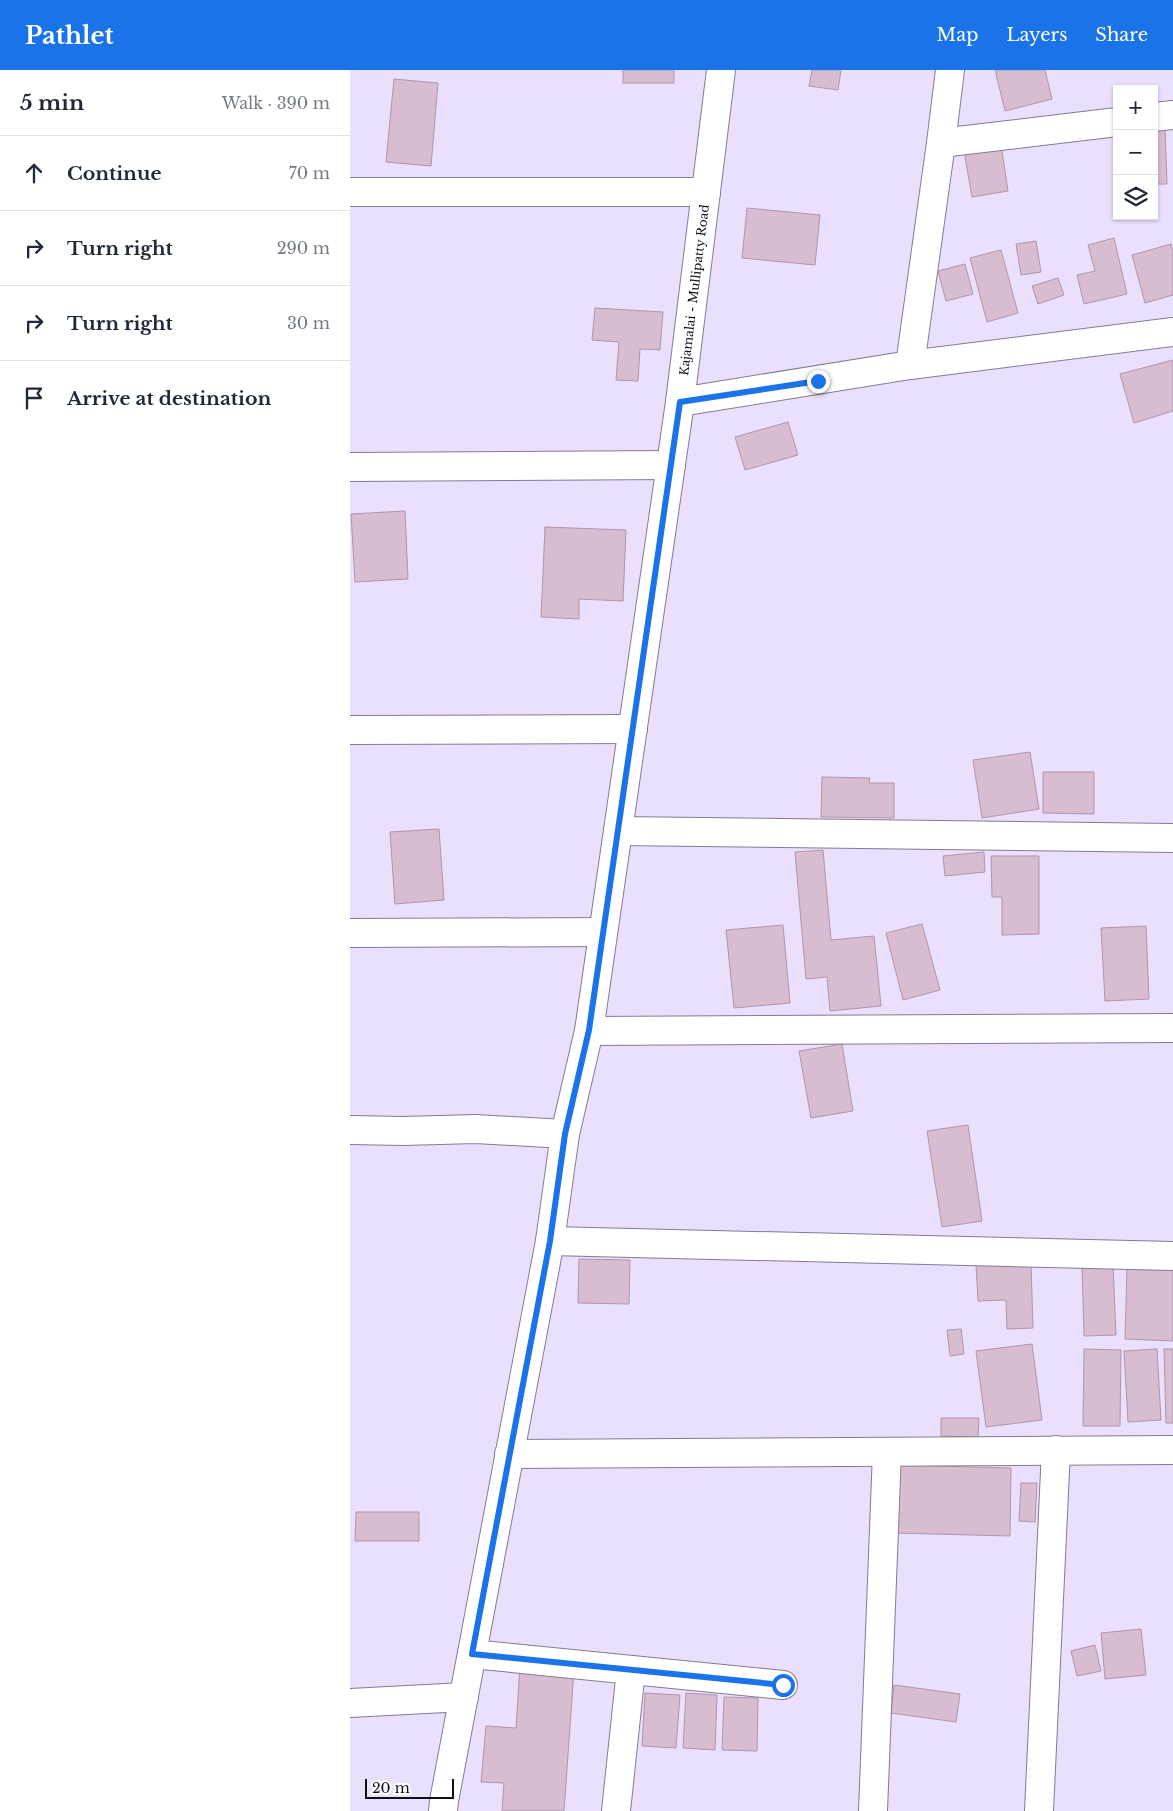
<!DOCTYPE html>
<html lang="en">
<head>
<meta charset="utf-8">
<style>
  body { margin:0; font-family:"Libre Baskerville",serif; background:#f2f2f3; color:#1f2937 }
  .controls { position:absolute; right:15px; top:15px; display:grid; overflow:hidden; border-radius:0px; box-shadow:0 1px 4px #0004 }
  .controls button { width:45px; height:45px; display:grid; place-items:center; padding:0; border:0; border-bottom:1px solid #e0e1e3; background:#fff; color:#1f2937; font:25px sans-serif }
  .scale { position:absolute; left:15px; bottom:12px; width:89px; box-sizing:border-box; padding-left:5px; border:2px solid #110d17; border-top:0; font-size:14px; line-height:18px; white-space:nowrap; color:#110d17; -webkit-text-stroke:4px #fff; paint-order:stroke }
  .stop { position:absolute; width:15px; height:15px; margin:-11px; border:4px solid #1a73e8; border-radius:50%; background:#fff }
  .stop.end { background:#1a73e8; border-color:#fff; box-shadow:0 1px 5px #0008 }
  .list { margin:0; padding:0; list-style:none }
  h2 { display:flex; justify-content:space-between; align-items:center; height:65px; margin:0; padding:0 20px; font-size:21px }
  h2 small { font-size:16px; font-weight:400; color:#747a83 }
  .list li { display:grid; grid-template-columns:32px 1fr auto; gap:15px; align-items:center; box-sizing:border-box; height:75px; padding:0 20px; border-top:1px solid #e0e1e3 }
  .list b { display:block; font-size:19px; white-space:nowrap }
  .list em { font-size:16px; font-style:normal; color:#747a83 }
  .icon { flex:none; width:28px; height:28px; fill:none; stroke:currentColor; stroke-width:2; stroke-linecap:round; stroke-linejoin:round }
  .map { position:relative; flex:none; width:823px; height:1741px; overflow:hidden }
  header { display:flex; align-items:center; gap:30px; box-sizing:border-box; height:70px; padding:0 25px; background:#1a73e8; color:#fff }
  header strong { font-size:24px }
  nav { display:flex; gap:28px; margin-inline-start:auto; font-size:18px }
  main { display:flex }
  aside { flex:1; background:#fff }
  .map>svg:first-child { display:block }
</style>
</head>
<body>
<header>
<strong>Pathlet</strong>
<nav><a>Map</a><a>Layers</a><a>Share</a></nav>
</header>
<main>
<aside>
<h2>5 min<small>Walk · 390 m</small></h2>
<ul class="list">
<li><svg class="icon" aria-label="ahead" viewBox="0 0 24 24"><path d="M12 20V5M6 11l6-6 6 6"/></svg><div><b>Continue</b></div><em>70 m</em></li>
<li><svg class="icon" aria-label="right" viewBox="0 0 24 24"><path d="M7 20v-9h11M14 6l5 5-5 5"/></svg><div><b>Turn right</b></div><em>290 m</em></li>
<li><svg class="icon" aria-label="right" viewBox="0 0 24 24"><path d="M7 20v-9h11M14 6l5 5-5 5"/></svg><div><b>Turn right</b></div><em>30 m</em></li>
<li><svg class="icon" aria-label="arrive" viewBox="0 0 24 24"><path d="M6 21V4h12l-3 4 3 4H6"/></svg><div><b>Arrive at destination</b></div></li>
</ul>
</aside>
<div class="map">
<svg width="823" height="1741" viewBox="0 0 823 1741">
  <rect width="100%" height="100%" fill="#eadffd"/>
  <g fill="#d8bdd1" stroke="#af95a9">
    <rect x="273" y="0" width="51" height="13"/>
    <path d="M462,0H491L488,20L459,16Z"/>
    <path d="M645,0H695L702,29L655,41Z"/>
    <path d="M44,9L88,13L81,96L36,92Z"/>
    <path d="M804,58H815L817,114H804Z"/>
    <path d="M651,75L658,121L622,127L614,81Z"/>
    <path d="M397,138L470,145L465,195L392,188Z"/>
    <path d="M764,168L777,224L734,234L727,205L745,201L738,175Z"/>
    <path d="M686,171L691,202L671,205L666,174Z"/>
    <path d="M821,174L823,181V225L795,233L782,185Z"/>
    <path d="M651,180L668,243L637,252L620,188Z"/>
    <path d="M615,194L623,224L596,231L588,201Z"/>
    <path d="M708,208L714,225L688,234L682,216Z"/>
    <path d="M245,238L313,242L310,280L290,279L288,311L266,310L269,272L242,270Z"/>
    <path d="M823,290V341L784,353L770,304Z"/>
    <path d="M438,352L448,385L395,400L385,367Z"/>
    <path d="M55,441L58,509L5,512L1,444Z"/>
    <path d="M195,457L276,460L273,531L229,529V549L191,547Z"/>
    <path d="M680,682L689,739L632,748L623,690Z"/>
    <path d="M693,702H744V744L693,743Z"/>
    <path d="M472,707L520,708L519,713H544V748L471,747Z"/>
    <path d="M89,759L94,830L45,834L40,762Z"/>
    <path d="M473,780L481,870L524,866L531,936L480,941L477,907L456,909L445,782Z"/>
    <path d="M634,782L635,802L595,806L593,786Z"/>
    <path d="M641,786H689V864L652,865V827H642Z"/>
    <path d="M572,854L590,920L553,930L536,863Z"/>
    <path d="M433,855L440,933L384,938L376,860Z"/>
    <path d="M796,856L799,929L755,931L751,858Z"/>
    <path d="M492,974L503,1041L461,1048L449,981Z"/>
    <path d="M618,1055L632,1151L592,1157L577,1061Z"/>
    <path d="M229,1189L280,1190L279,1234L228,1233Z"/>
    <path d="M681,1194L683,1258L657,1259L656,1230L628,1231L626,1195Z"/>
    <path d="M763,1194L766,1265L734,1266L732,1195Z"/>
    <path d="M777,1199L823,1200V1271L775,1269Z"/>
    <path d="M611,1259L614,1284L600,1286L597,1260Z"/>
    <path d="M682,1274L692,1350L636,1357L626,1281Z"/>
    <path d="M734,1279L771,1280L770,1356H733Z"/>
    <path d="M807,1279L811,1350L778,1352L774,1281Z"/>
    <path d="M814,1279H823V1353H816Z"/>
    <path d="M591,1348H629L628,1367L591,1366Z"/>
    <path d="M547,1395L661,1398L660,1466L545,1463Z"/>
    <path d="M671,1413H687L685,1452L669,1451Z"/>
    <path d="M6,1442H69V1471H5Z"/>
    <path d="M791,1559L796,1605L755,1609L751,1563Z"/>
    <path d="M745,1575L751,1601L727,1606L721,1581Z"/>
    <path d="M170,1596L224,1600L214,1741H152L154,1713L131,1712L136,1656L166,1658Z"/>
    <path d="M544,1615L610,1624L606,1652L541,1643Z"/>
    <path d="M295,1623L330,1625L326,1678L292,1676Z"/>
    <path d="M336,1623L367,1625L365,1680L333,1678Z"/>
    <path d="M374,1627L408,1628L407,1681L372,1680Z"/>
  </g>
  <g fill="none" stroke-linecap="round" stroke-linejoin="round">
    <g stroke="#847a94" stroke-width="30">
      <g id="minor">
        <path d="M804,47L823,45"/>
        <path d="M591,73L767,52"/>
        <path d="M0,122H356"/>
        <path d="M560,295L591,73L600,0"/>
        <path d="M330,332L560,295L823,262"/>
        <path d="M0,397L321,395"/>
        <path d="M0,660L283,659"/>
        <path d="M268,761L823,768"/>
        <path d="M0,863L253,862"/>
        <path d="M239,961L823,958"/>
        <path d="M0,1060L53,1061L126,1059L215,1064"/>
        <path d="M200,1171L823,1186"/>
        <path d="M159,1384L823,1380"/>
        <path d="M122,1584L433,1615"/>
        <path d="M0,1633L114,1627"/>
        <path d="M266,1741L281,1600"/>
        <path d="M523,1741L537,1382"/>
        <path d="M689,1741L706,1380"/>
      </g>
    </g>
    <g stroke="#847a94" stroke-width="30">
      <path id="major" d="M93,1741L94,1731L200,1171L215,1064L239,961L330,332L371,0"/>
    </g>
    <use href="#minor" stroke="#fff" stroke-width="28"/>
    <use href="#major" stroke="#fff" stroke-width="28"/>
  </g>
  <g fill="none" stroke-linecap="round" stroke-linejoin="round">
    <path stroke="#1a73e8" stroke-width="6" d="M433,1615L122,1584L200,1171L215,1064L239,960L330,332L468,311"/>
  </g>
  <g text-anchor="middle" dominant-baseline="central" stroke-width="4" stroke-linejoin="round" paint-order="stroke">
    <g font-size="12" fill="#110d17" stroke="#fff">
      <text transform="translate(344 220) rotate(-83)">Kajamalai - Mullipatty Road</text>
    </g>
  </g>
</svg>
<div class="controls">
<button>+</button>
<button>−</button>
<button><svg class="icon" aria-label="layers" viewBox="0 0 24 24"><path d="M12 4l9 5-9 5-9-5zM3 14l9 5 9-5"/></svg></button>
</div>
<div class="scale">20 m</div>
<div class="stop" style="left:433px;top:1615px"></div>
<div class="stop end" style="left:468px;top:311px"></div>
</div>
</main>
</body>
</html>
